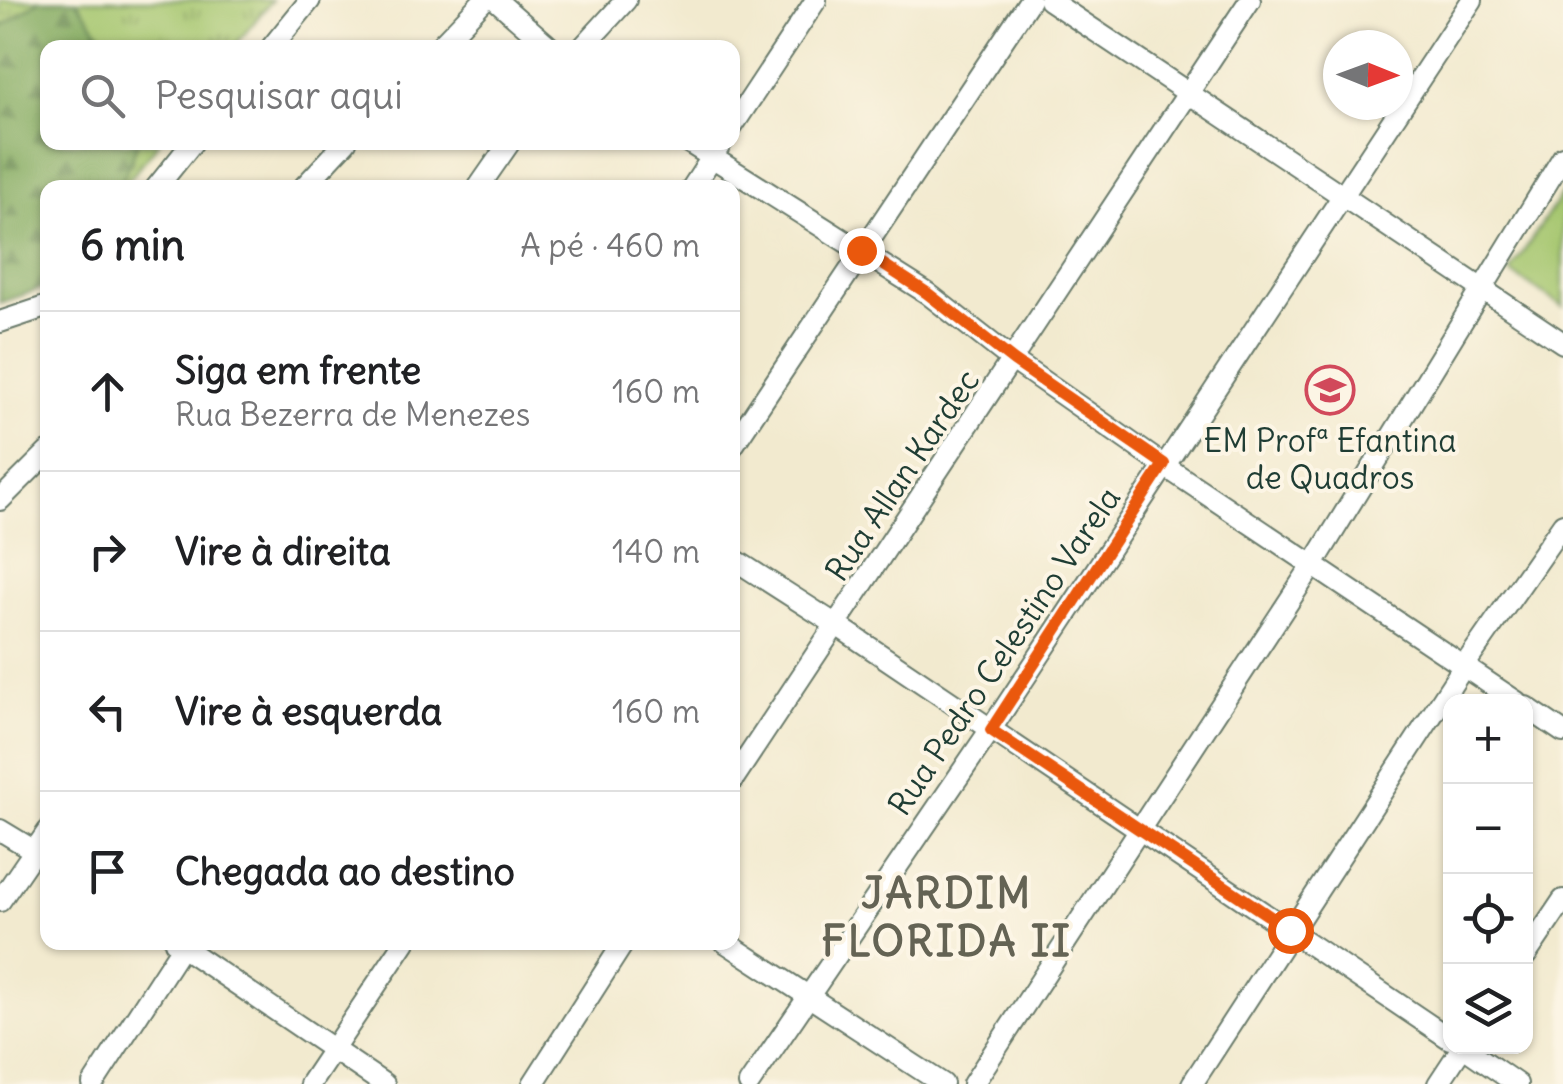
<!DOCTYPE html>
<html lang="pt">
<head>
<meta charset="utf-8">
<style>
  body { margin:0; font-family:Delius,sans-serif; background:#f2f2f2; color:#202124 }
  .controls { position:absolute; right:30px; bottom:30px; display:grid; overflow:hidden; border-radius:20px; box-shadow:0 2px 8px #0004 }
  .controls button { width:90px; height:90px; display:grid; place-items:center; padding:0; border:0; border-bottom:2px solid #e0e0e0; background:#fff; color:#202124; font:50px sans-serif }
  .compass { position:absolute; left:1323px; top:30px; width:90px; height:90px; border-radius:50%; background:#fff; box-shadow:0 2px 8px #0004; rotate:91deg }
  .stop { position:absolute; width:30px; height:30px; margin:-22px; border:8px solid #ea580c; border-radius:50%; background:#fff }
  .stop.end { background:#ea580c; border-color:#fff; box-shadow:0 2px 10px #0008 }
  .list { margin:0; padding:0; list-style:none }
  h2 { display:flex; justify-content:space-between; align-items:center; height:130px; margin:0; padding:0 40px; font-size:42px }
  h2 small { font-size:32px; font-weight:400; color:#757577 }
  .list li { display:grid; grid-template-columns:65px 1fr auto; gap:30px; align-items:center; box-sizing:border-box; height:160px; padding:0 40px; border-top:2px solid #e0e0e0 }
  .list b { display:block; font-size:38px; white-space:nowrap }
  .list p { margin:0; font-size:32px; white-space:nowrap; color:#757577 }
  .list em { font-size:32px; font-style:normal; color:#757577 }
  .icon { flex:none; width:55px; height:55px; fill:none; stroke:currentColor; stroke-width:2; stroke-linecap:round; stroke-linejoin:round }
  .map { position:relative; flex:none; width:1563px; height:1084px; overflow:hidden }
  .search { position:absolute; background:#fff; box-shadow:0 2px 8px #0004; left:40px; top:40px; width:700px; height:110px; display:flex; align-items:center; gap:25px; box-sizing:border-box; padding:0 35px; border-radius:20px; color:#757577; font-size:38px }
  .panel { position:absolute; background:#fff; box-shadow:0 2px 8px #0004; left:40px; top:180px; width:700px; height:770px; border-radius:20px }
  .map>svg:first-child { display:block }
</style>
</head>
<body>
<div class="map">
<svg width="1563" height="1084" viewBox="0 0 1563 1084">
  <defs>
    <pattern id="grass-tufts" width="24" height="20" patternUnits="userSpaceOnUse" patternTransform="scale(2.5)"><rect width="24" height="20" fill="#a5c66e"/><path d="M3 7l-1-3M5 7V3M7 7l1-3M15 17l-1-3M17 17v-4M19 17l1-3" fill="none" stroke="#86a25b"/></pattern>
    <pattern id="forest-firs" width="22" height="20" patternUnits="userSpaceOnUse" patternTransform="scale(2.5)"><rect width="22" height="20" fill="#84ab61"/><path d="M5 1l3.5 6h-7zM16 11l3.5 6h-7z" fill="#6b8c51"/></pattern>
  </defs>
  <rect width="100%" height="100%" fill="#fcf5e5"/>
  <filter id="ink" filterUnits="userSpaceOnUse"><feTurbulence type="fractalNoise" baseFrequency=".01" numOctaves="2"/><feDisplacementMap in="SourceGraphic" scale="20" xChannelSelector="R" yChannelSelector="G"/><feConvolveMatrix kernelMatrix="1 2 1 2 8 2 1 2 1" color-interpolation-filters="sRGB"/></filter>
  <filter id="wash" filterUnits="userSpaceOnUse"><feTurbulence type="fractalNoise" baseFrequency=".0048" numOctaves="4" result="noise"/><feDisplacementMap in="SourceGraphic" scale="40" xChannelSelector="R" yChannelSelector="G"/><feGaussianBlur stdDeviation="2.25" result="paint"/><feColorMatrix in="noise" values="0 0 0 0 0 0 0 0 0 0 0 0 0 0 0 0 0 1.4 0 .05"/><feComposite in="paint" operator="in"/></filter>
  <g filter="url(#wash)">
    <rect width="100%" height="100%" fill="#f2eacf"/>
    <path fill="url(#grass-tufts)" stroke="#628251" stroke-width="2.5" d="M0,0H272L234,47L48,48V142L159,143L123,187L48,188L47,282L43,288L0,303Z"/>
    <path fill="url(#forest-firs)" stroke="#52744a" stroke-width="2.5" d="M40,0H76L110,47L48,48V142L138,143L120,187L48,188L47,282L43,288L0,303V28Z"/>
    <path fill="#a5c66e" stroke="#628251" stroke-width="2.5" d="M1563,192V307L1510,272Z"/>
  </g>
  <g filter="url(#ink)">
    <g fill="none" stroke-linecap="round" stroke-linejoin="round">
      <g stroke="#697a6a" stroke-width="24">
        <g id="minor">
          <path d="M496,0L551,48"/>
          <path d="M1049,0L1563,343"/>
          <path d="M271,48L310,0"/>
          <path d="M438,48L484,0"/>
          <path d="M582,48L626,0"/>
          <path d="M732,127L816,0"/>
          <path d="M688,142L927,293L1014,361L1163,465L1517,702"/>
          <path d="M156,188L193,142"/>
          <path d="M303,188L346,142"/>
          <path d="M478,188L510,142"/>
          <path d="M692,188L722,142"/>
          <path d="M0,322L48,306"/>
          <path d="M732,447L1030,0"/>
          <path d="M0,500L48,452"/>
          <path d="M732,558L838,626L1450,1039"/>
          <path d="M1526,707L1563,732"/>
          <path d="M732,781L1250,0"/>
          <path d="M0,830L48,859"/>
          <path d="M0,901L48,831"/>
          <path d="M175,942L384,1084"/>
          <path d="M725,942L943,1084"/>
          <path d="M1526,955L1563,900"/>
          <path d="M1462,1046L1517,1084"/>
          <path d="M93,1084L185,942"/>
          <path d="M310,1084L405,942"/>
          <path d="M533,1084L624,942"/>
          <path d="M749,1084L991,729L1472,0"/>
          <path d="M973,1084L1314,563L1563,157"/>
          <path d="M1192,1084L1464,666L1563,524"/>
          <path d="M1438,1084L1463,1046"/>
        </g>
      </g>
      <use href="#minor" stroke="#fff" stroke-width="20"/>
    </g>
  </g>
  <g fill="none" stroke-linecap="round" stroke-linejoin="round" filter="url(#ink)">
    <path stroke="#ea580c" stroke-width="12" d="M861,250L927,293L1014,361L1164,464L991,730L1290,930"/>
  </g>
  <defs>
    <g id="school-ring" transform="scale(2.5)"><circle r="9.5" fill="#fcf5e5" stroke="#d1495b" stroke-width="1.5"/><path d="M0-5L7-2L0 1L-7-2ZM-4 1L0 2.5L4 1V4Q0 6-4 4Z" fill="#d1495b"/></g>
  </defs>
  <g fill-rule="evenodd">
    <use href="#school-ring" x="1330" y="390"/>
  </g>
  <g text-anchor="middle" dominant-baseline="central" stroke-width="8" stroke-linejoin="round" paint-order="stroke">
    <g font-size="32" fill="#1f3d34" stroke="#fcf5e5">
      <text x="1330" y="440">EM Profª Efantina<tspan x="1330" dy="37">de Quadros</tspan></text>
    </g>
    <g font-size="32" fill="#1f3d34" stroke="#fcf5e5">
      <text transform="translate(902 475) rotate(-56)">Rua Allan Kardec</text>
      <text transform="translate(1004 651) rotate(-56)">Rua Pedro Celestino Varela</text>
    </g>
    <g font-size="42" font-weight="bold" letter-spacing="2.5" fill="#646354" stroke="#fcf5e5">
      <text x="947" y="893">JARDIM<tspan x="947" dy="48">FLORIDA II</tspan></text>
    </g>
  </g>
</svg>
<div class="controls">
<button>+</button>
<button>−</button>
<button><svg class="icon" aria-label="locate" viewBox="0 0 24 24"><circle cx="12" cy="12" r="6"/><path d="M12 2v4M12 18v4M2 12h4M18 12h4"/></svg></button>
<button><svg class="icon" aria-label="layers" viewBox="0 0 24 24"><path d="M12 4l9 5-9 5-9-5zM3 14l9 5 9-5"/></svg></button>
</div>
<svg class="compass" viewBox="-18 -18 36 36"><path d="M0-13l5 13h-10z" fill="#e53935"/><path d="M0 13l5-13h-10z" fill="#757577"/></svg>
<div class="stop" style="left:1290px;top:930px"></div>
<div class="stop end" style="left:861px;top:250px"></div>
<div class="search"><svg class="icon" aria-label="search" viewBox="0 0 24 24"><circle cx="10" cy="10" r="6"/><path d="M15 15l6 6"/></svg>Pesquisar aqui</div>
<section class="panel">
<h2>6 min<small>A pé · 460 m</small></h2>
<ul class="list">
<li><svg class="icon" aria-label="ahead" viewBox="0 0 24 24"><path d="M12 20V5M6 11l6-6 6 6"/></svg><div><b>Siga em frente</b><p>Rua Bezerra de Menezes</p></div><em>160 m</em></li>
<li><svg class="icon" aria-label="right" viewBox="0 0 24 24"><path d="M7 20v-9h11M14 6l5 5-5 5"/></svg><div><b>Vire à direita</b></div><em>140 m</em></li>
<li><svg class="icon" aria-label="left" viewBox="0 0 24 24"><path d="M17 20v-9H6M10 6l-5 5 5 5"/></svg><div><b>Vire à esquerda</b></div><em>160 m</em></li>
<li><svg class="icon" aria-label="arrive" viewBox="0 0 24 24"><path d="M6 21V4h12l-3 4 3 4H6"/></svg><div><b>Chegada ao destino</b></div></li>
</ul>
</section>
</div>
</body>
</html>
